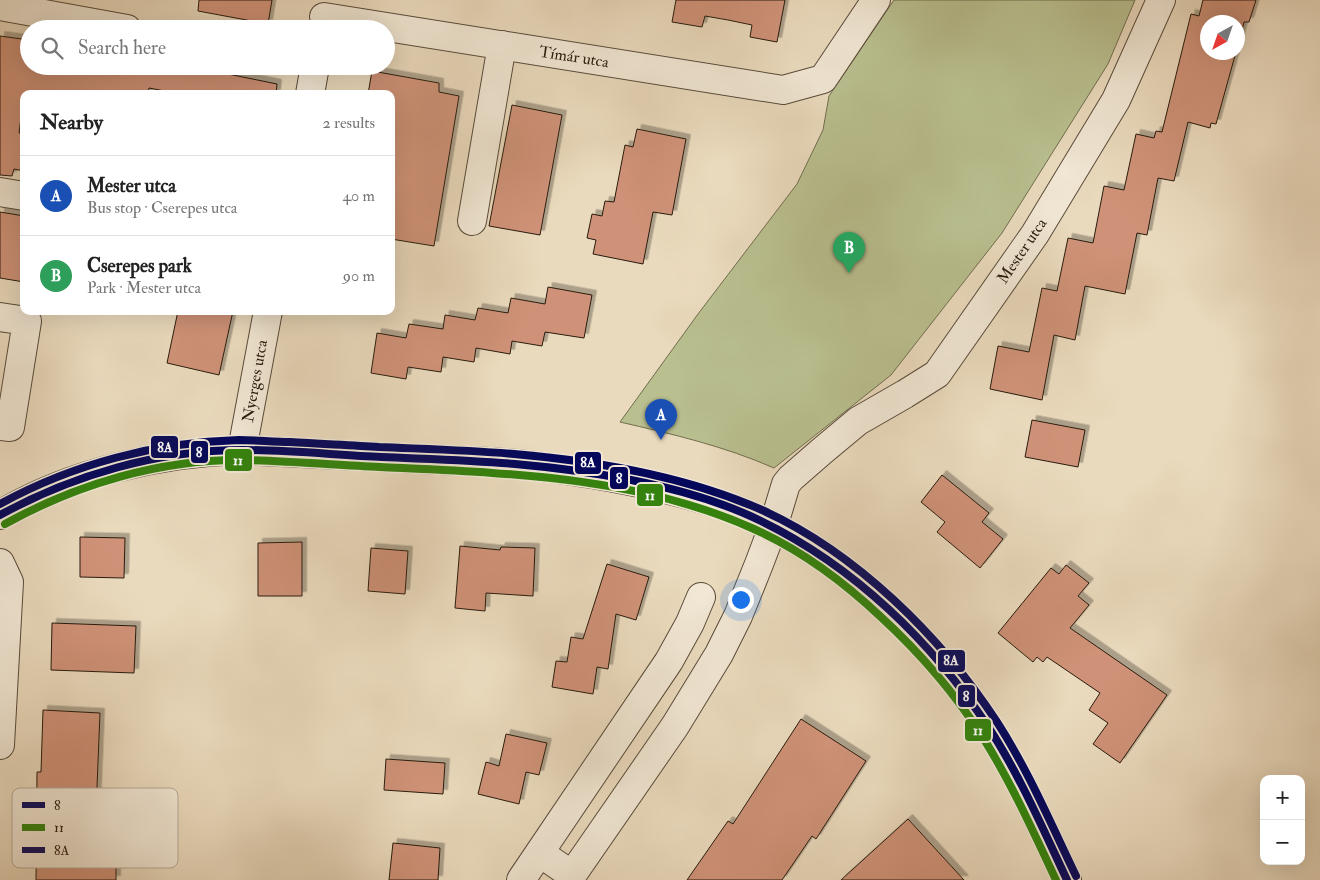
<!DOCTYPE html>
<html lang="en">
<head>
<meta charset="utf-8">
<style>
  body { margin:0; font-family:"IM FELL Double Pica",serif; background:#f6f6f6; color:#222 }
  .controls { position:absolute; right:15px; bottom:15px; display:grid; overflow:hidden; border-radius:10px; box-shadow:0 5px 20px #0002 }
  .controls button { width:45px; height:45px; display:grid; place-items:center; padding:0; border:0; border-bottom:1px solid #e0e0e0; background:#fff; color:#222; font:25px sans-serif }
  .compass { position:absolute; left:1200px; top:15px; width:45px; height:45px; border-radius:50%; background:#fff; box-shadow:0 5px 20px #0002; rotate:220deg }
  .you { position:absolute; left:740px; top:599px; width:18px; height:18px; margin:-12px; border:4px solid #fff; border-radius:50%; background:#1a73e8; box-shadow:0 0 0 8px #1a73e833 }
  .badge { display:grid; place-items:center; width:32px; height:32px; border-radius:50%; background:#0f766e; color:#fff; font-size:16px; font-weight:700 }
  .pin { position:absolute; translate:-50% -41px; filter:drop-shadow(0 1px 2px #0008) }
  .pin::after { content:''; position:absolute; top:26px; width:18px; height:15px; background:inherit; clip-path:polygon(0 0,100% 0,50% 100%) }
  .list { margin:0; padding:0; list-style:none }
  h2 { display:flex; justify-content:space-between; align-items:center; height:65px; margin:0; padding:0 20px; font-size:21px }
  h2 small { font-size:16px; font-weight:400; color:#767676 }
  .list li { display:grid; grid-template-columns:32px 1fr auto; gap:15px; align-items:center; box-sizing:border-box; height:80px; padding:0 20px; border-top:1px solid #e0e0e0 }
  .list b { display:block; font-size:19px; white-space:nowrap }
  .list p { margin:0; font-size:16px; white-space:nowrap; color:#767676 }
  .list em { font-size:16px; font-style:normal; color:#767676 }
  .icon { flex:none; width:28px; height:28px; fill:none; stroke:currentColor; stroke-width:2; stroke-linecap:round; stroke-linejoin:round }
  .map { position:relative; flex:none; width:1320px; height:880px; overflow:hidden }
  .search { position:absolute; background:#fff; box-shadow:0 5px 20px #0002; left:20px; top:20px; width:375px; height:55px; display:flex; align-items:center; gap:12px; box-sizing:border-box; padding:0 18px; border-radius:28px; color:#767676; font-size:19px }
  .panel { position:absolute; background:#fff; box-shadow:0 5px 20px #0002; left:20px; top:90px; width:375px; height:225px; border-radius:10px }
  .map>svg:first-child { display:block }
</style>
</head>
<body>
<div class="map">
<svg width="1320" height="880" viewBox="0 0 1320 880">
  <defs>
    <filter id="shadow"><feDropShadow dx="4.5" dy="-4.5" stdDeviation="0" flood-color="#0004"/></filter>
  </defs>
  <rect width="100%" height="100%" fill="#eadabd"/>
  <filter id="stains"><feTurbulence type="fractalNoise" baseFrequency=".004" numOctaves="4"/><feColorMatrix values="0 0 0 0 .2 0 0 0 0 .09 0 0 0 0 .02 0 0 0 .5 -.17"/></filter>
  <radialGradient id="worn" r=".72"><stop offset=".6" stop-color="#630" stop-opacity="0"/><stop offset="1" stop-color="#630" stop-opacity=".3"/></radialGradient>
  <path fill="#b9bf8f" stroke="#706d4e" d="M894,0H1135L1108,64L1002,233L891,375L774,468C724,446 672,434 620,422L698,314L797,184L823,130L829,96Z"/>
  <g fill="#cf9278" stroke="#281b0e" filter="url(#shadow)">
    <path d="M199,0H272L268,24L198,11Z"/>
    <path d="M676,0H785L777,42L750,37L752,25L728,20L705,16L702,27L672,22Z"/>
    <path d="M1203,0H1256L1249,22H1244L1238,47V22H1208V52H1236L1216,124L1211,123L1210,128L1188,122L1174,181L1158,178L1147,235L1137,233L1125,294L1085,286L1075,340L1054,335L1042,400L990,389L998,346L1029,352L1042,288L1057,291L1068,238L1093,243L1104,186L1124,190L1136,134L1154,138L1156,131L1162,132L1191,14L1199,16Z"/>
    <path d="M0,36L29,40V66H189L277,84L276,94H180L149,88L148,94H24L19,133H24V171L14,169L12,176L0,175Z"/>
    <path d="M372,71L439,83V92L459,96L434,246L391,239V94H368Z"/>
    <path d="M512,105L562,115L540,235L489,226Z"/>
    <path d="M637,129L686,139L672,215L653,212L643,264L593,254L596,240L587,238L592,214L602,216L605,201L614,202L625,145L633,147Z"/>
    <path d="M0,212L24,216V282L0,278Z"/>
    <path d="M548,287L592,295L584,338L545,332L542,346L512,341L510,354L476,348L474,362L443,357L441,372L408,367L406,379L371,373L377,333L406,338L409,324L443,329L445,315L475,320L478,308L508,313L511,298L545,304Z"/>
    <path d="M178,311H233L219,375L167,363Z"/>
    <path d="M1032,420L1085,430L1078,467L1025,457Z"/>
    <path d="M942,475L989,513L982,522L1003,539L980,568L937,532L945,522L921,502Z"/>
    <path d="M80,537L125,538L124,578L80,577Z"/>
    <path d="M302,542V596H258V543Z"/>
    <path d="M460,546L500,550L501,547L535,548L533,596L486,593L485,611L455,608Z"/>
    <path d="M371,548L408,551L405,594L368,591Z"/>
    <path d="M607,564L649,577L636,620L616,614L608,669L597,667L593,694L552,687L556,661L567,662L571,637L583,639Z"/>
    <path d="M1066,565L1089,583L1078,596L1089,605L1070,628L1167,695L1120,763L1093,744L1108,723L1089,710L1100,693L1047,657L1043,662L1037,657L1033,662L998,633L1051,568L1059,574Z"/>
    <path d="M52,623L136,626L134,673L51,670Z"/>
    <path d="M43,710L100,713L95,837H116V880H36L37,772H41Z"/>
    <path d="M801,719L866,761L816,839L812,836L782,880H687L728,821L733,824Z"/>
    <path d="M506,734L547,743L539,775L526,772L519,804L478,794L486,762L499,766Z"/>
    <path d="M386,759L445,763L443,794L384,790Z"/>
    <path d="M908,819L964,880H841Z"/>
    <path d="M393,843L440,848L438,880H389Z"/>
  </g>
  <g fill="none" stroke-linecap="round" stroke-linejoin="round">
    <g stroke="#584b3a" stroke-width="30">
      <g id="minor">
        <path d="M0,6L127,29"/>
        <path d="M324,17L783,90L823,79L876,0"/>
        <path d="M310,94L315,66"/>
        <path d="M0,192L24,196"/>
        <path d="M472,221L502,45"/>
        <path d="M0,317L27,321L10,427L0,426"/>
        <path d="M242,450L268,311"/>
        <path d="M0,515C69,473 162,452 242,450C302,453 361,456 420,459C455,461 491,461 526,465C591,472 657,484 719,504C828,540 926,633 988,727C1019,775 1042,828 1067,880"/>
        <path d="M0,563L9,582L0,745"/>
        <path d="M540,853L572,875L675,726L719,654L738,616L759,564L773,527L786,484L791,478L822,451L858,421L905,394L937,374L1035,234L1116,100L1161,0"/>
        <path d="M521,880L669,661L690,623L701,597"/>
      </g>
    </g>
    <use href="#minor" stroke="#f1e7d4" stroke-width="28"/>
    <g stroke="#f1e7d4" stroke-width="11">
      <path id="bus-1" d="M0,515C73,475 158,450 243,450C289,450 336,455 382,457C426,459 471,460 515,464C594,471 690,486 761,521C854,566 932,642 989,728C1020,776 1043,829 1067,880"/>
    </g>
    <g stroke="#f1e7d4" stroke-width="11">
      <path id="bus-2" d="M5,524C77,484 161,459 243,460C289,461 335,465 380,467C506,473 637,476 754,529C801,550 844,582 881,617C919,652 954,692 982,736C1011,782 1033,831 1056,880"/>
    </g>
    <g stroke="#f1e7d4" stroke-width="11">
      <path id="bus-3" d="M0,504C73,464 156,442 239,440C256,440 273,442 290,442C320,444 350,445 379,447C424,449 469,450 514,454C597,461 685,476 762,510C857,553 941,637 997,722C1028,770 1051,824 1076,876"/>
    </g>
    <use href="#bus-1" stroke="#05085a" stroke-width="8"/>
    <use href="#bus-2" stroke="#35820e" stroke-width="8"/>
    <use href="#bus-3" stroke="#05085a" stroke-width="8"/>
  </g>
  <g text-anchor="middle" dominant-baseline="central" stroke-width="4.5" stroke-linejoin="round" paint-order="stroke">
    <g font-size="16" fill="#281b0e" stroke="#f1e7d4">
      <text transform="translate(574 57) rotate(9)">Tímár utca</text>
      <text transform="translate(1022 251) rotate(-56)">Mester utca</text>
      <text transform="translate(255 381) rotate(-80)">Nyerges utca</text>
    </g>
  </g>
  <rect x="12" y="788" width="166" height="80" rx="8" fill="#f1e7d4" stroke="#b5aa99" stroke-width="1"/>
  <rect x="22" y="802" width="23" height="6" fill="#05085a"/>
  <rect x="22" y="824" width="23" height="7" fill="#35820e"/>
  <rect x="22" y="847" width="23" height="6" fill="#05085a"/>
  <g font-size="14" fill="#281b0e">
    <text x="54" y="810">8</text>
    <text x="54" y="832">11</text>
    <text x="54" y="855">8A</text>
  </g>
  <g stroke="#f1e7d4" stroke-width="2">
    <rect x="150" y="435" width="29" height="24" rx="5" fill="#05085a"/>
    <rect x="190" y="440" width="19" height="24" rx="5" fill="#05085a"/>
    <rect x="224" y="448" width="29" height="24" rx="5" fill="#35820e"/>
    <rect x="574" y="451" width="28" height="24" rx="5" fill="#05085a"/>
    <rect x="609" y="466" width="20" height="24" rx="5" fill="#05085a"/>
    <rect x="636" y="483" width="28" height="24" rx="5" fill="#35820e"/>
    <rect x="937" y="649" width="29" height="24" rx="5" fill="#05085a"/>
    <rect x="957" y="684" width="19" height="24" rx="5" fill="#05085a"/>
    <rect x="964" y="718" width="28" height="24" rx="5" fill="#35820e"/>
  </g>
  <g font-size="14" text-anchor="middle" font-weight="bold" fill="#fff">
    <text x="165" y="452">8A</text>
    <text x="199" y="457">8</text>
    <text x="238" y="465">11</text>
    <text x="588" y="467">8A</text>
    <text x="619" y="483">8</text>
    <text x="650" y="500">11</text>
    <text x="951" y="665">8A</text>
    <text x="966" y="701">8</text>
    <text x="978" y="735">11</text>
  </g>
  <rect width="100%" height="100%" filter="url(#stains)"/>
  <rect width="100%" height="100%" fill="url(#worn)"/>
</svg>
<div class="controls">
<button>+</button>
<button>−</button>
</div>
<svg class="compass" viewBox="-18 -18 36 36"><path d="M0-13l5 13h-10z" fill="#e53935"/><path d="M0 13l5-13h-10z" fill="#767676"/></svg>
<div class="you"></div>
<div class="pin badge" style="left:661px;top:440px;background:#1a4fb4">A</div>
<div class="pin badge" style="left:849px;top:273px;background:#2e9e5b">B</div>
<div class="search"><svg class="icon" aria-label="search" viewBox="0 0 24 24"><circle cx="10" cy="10" r="6"/><path d="M15 15l6 6"/></svg>Search here</div>
<section class="panel">
<h2>Nearby<small>2 results</small></h2>
<ul class="list">
<li><span class="badge" style="background:#1a4fb4">A</span><div><b>Mester utca</b><p>Bus stop · Cserepes utca</p></div><em>40 m</em></li>
<li><span class="badge" style="background:#2e9e5b">B</span><div><b>Cserepes park</b><p>Park · Mester utca</p></div><em>90 m</em></li>
</ul>
</section>
</div>
</body>
</html>
